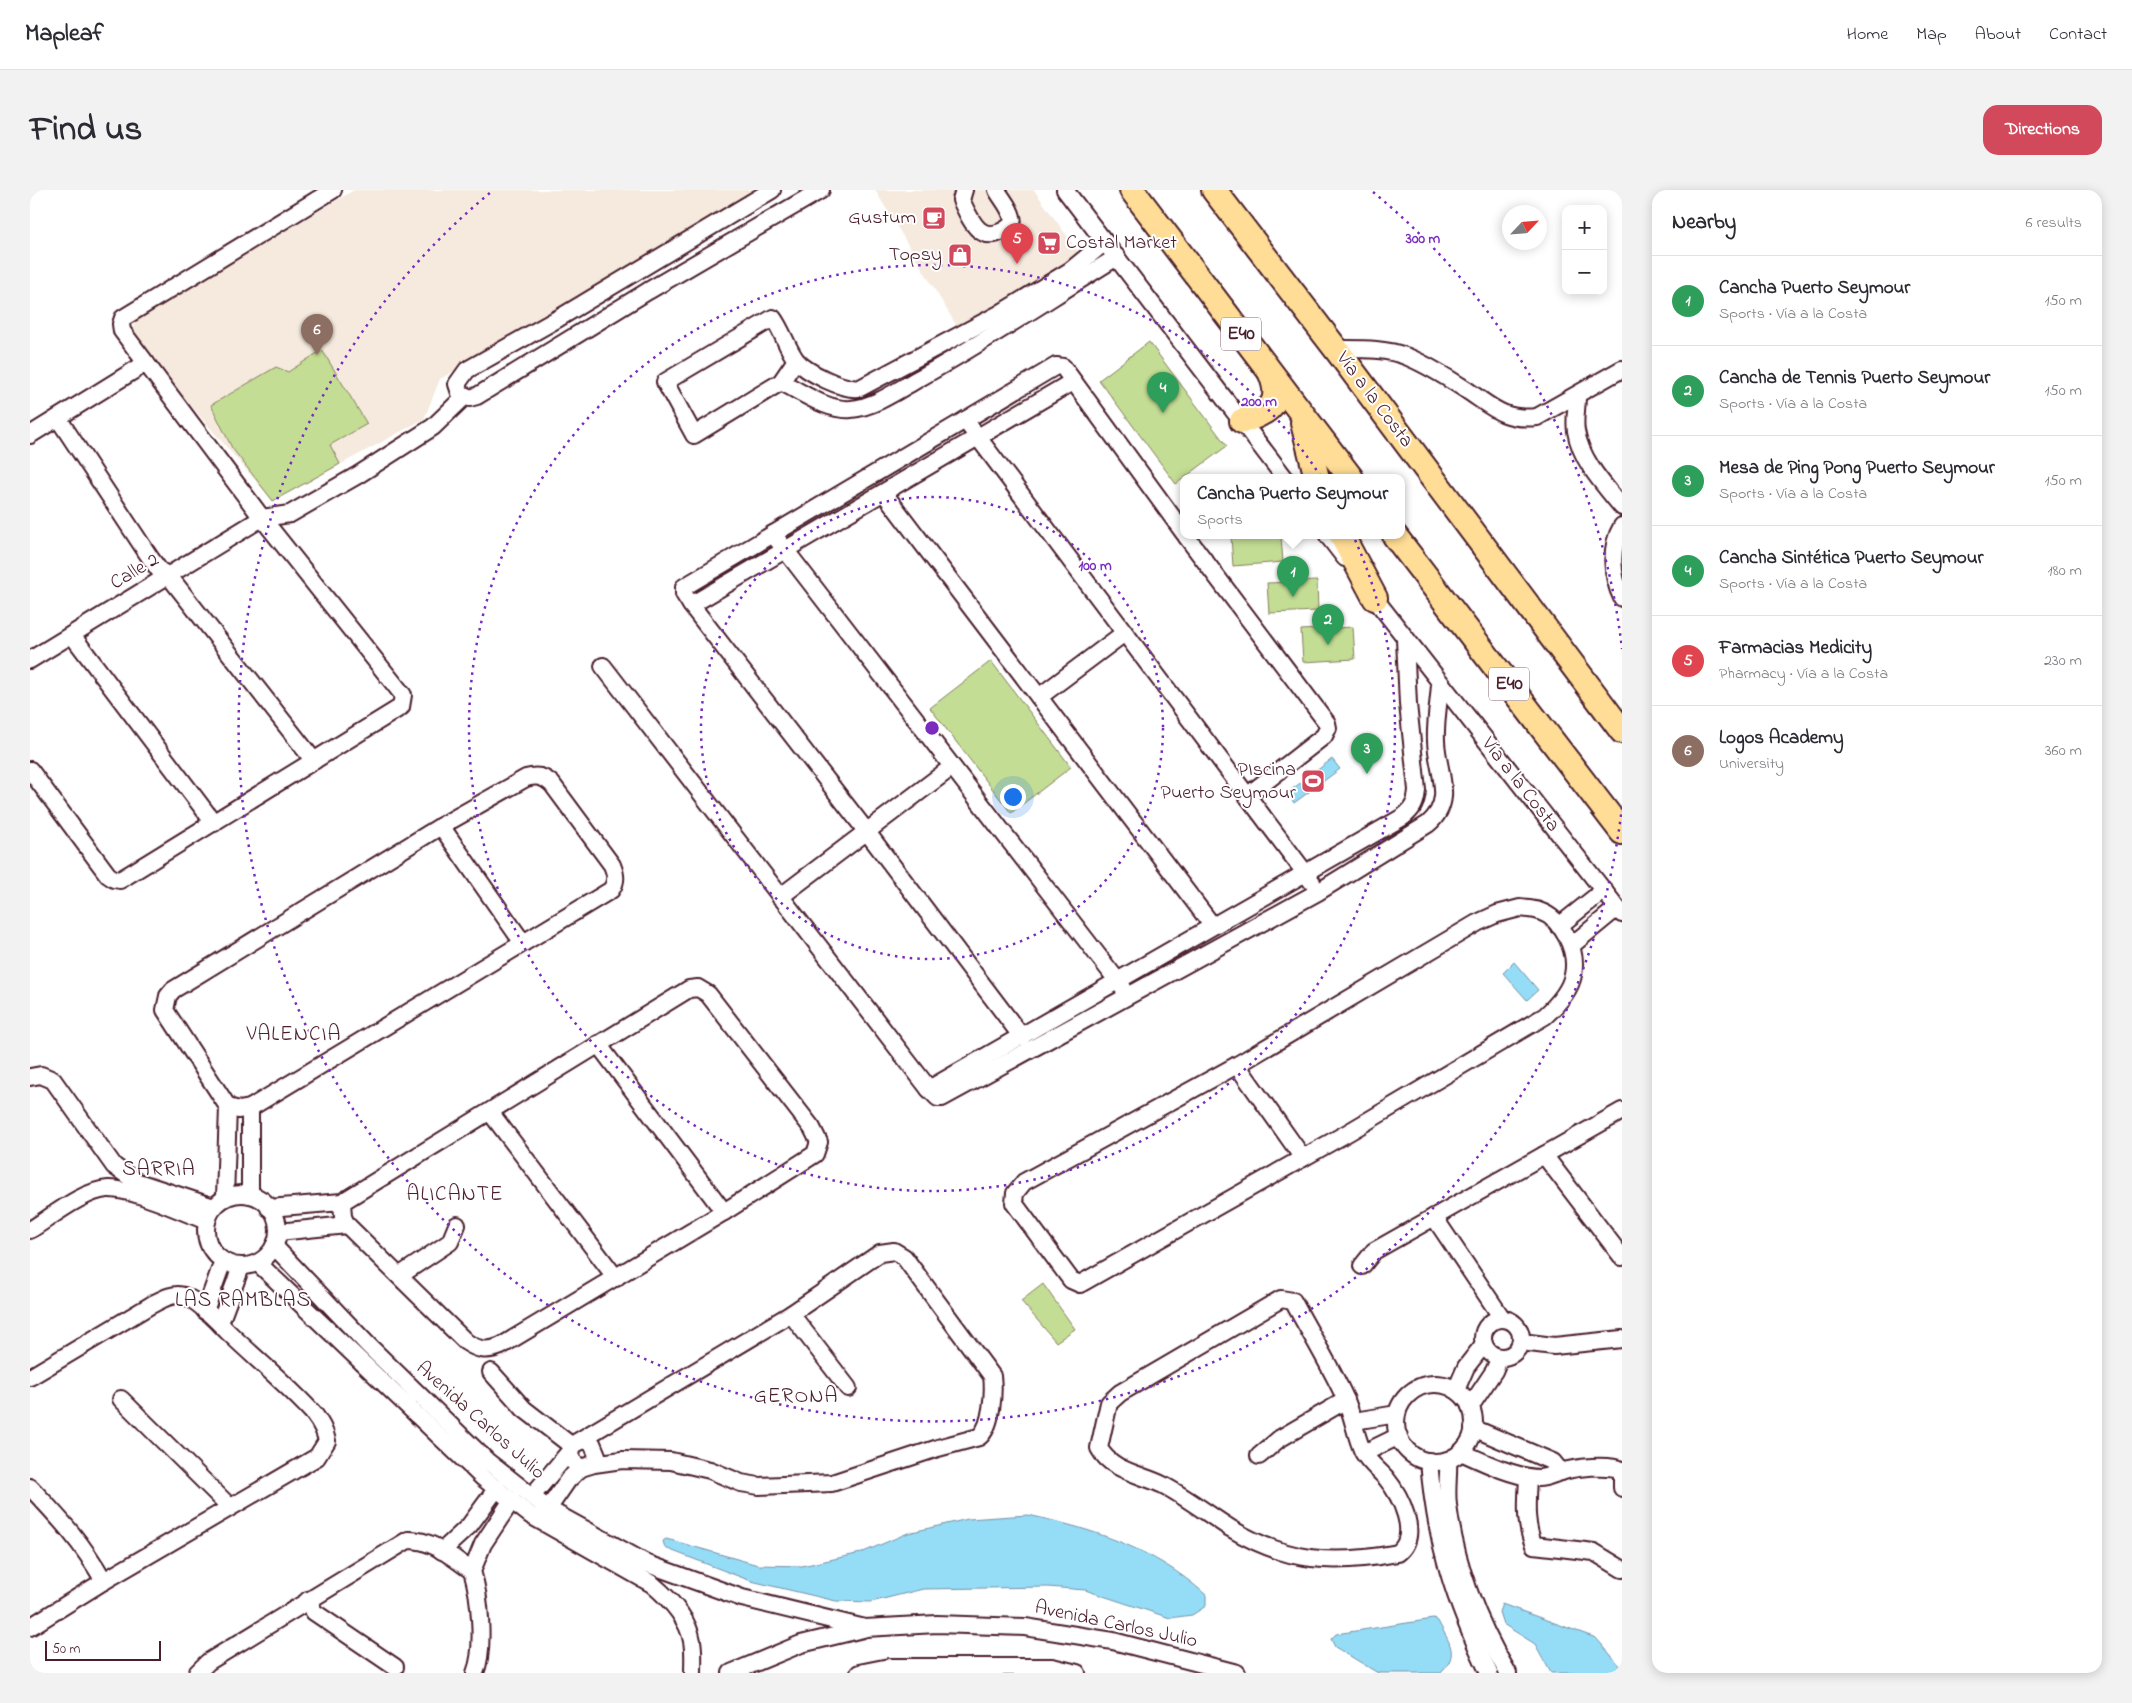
<!DOCTYPE html>
<html lang="en">
<head>
<meta charset="utf-8">
<style>
  body { margin:0; font-family:"Indie Flower",sans-serif; background:#f2f2f3; color:#2b2b33 }
  .controls { position:absolute; right:15px; top:15px; display:grid; overflow:hidden; border-radius:10px; box-shadow:0 2px 12px #0003 }
  .controls button { width:45px; height:45px; display:grid; place-items:center; padding:0; border:0; border-bottom:1px solid #e1e1e2; background:#fff; color:#2b2b33; font:25px sans-serif }
  .compass { position:absolute; left:1472px; top:15px; width:45px; height:45px; border-radius:50%; background:#fff; box-shadow:0 2px 12px #0003; rotate:64deg }
  .scale { position:absolute; left:15px; bottom:12px; width:116px; box-sizing:border-box; padding-left:5px; border:2px solid #4a1f2b; border-top:0; font-size:14px; line-height:18px; white-space:nowrap; color:#4a1f2b; -webkit-text-stroke:4px #fff; paint-order:stroke }
  .you { position:absolute; left:982px; top:606px; width:18px; height:18px; margin:-12px; border:4px solid #fff; border-radius:50%; background:#1a73e8; box-shadow:0 0 0 8px #1a73e833 }
  .badge { display:grid; place-items:center; width:32px; height:32px; border-radius:50%; background:#d1495b; color:#fff; font-size:16px; font-weight:700 }
  .pin { position:absolute; translate:-50% -41px; filter:drop-shadow(0 1px 2px #0008) }
  .pin::after { content:''; position:absolute; top:26px; width:18px; height:15px; background:inherit; clip-path:polygon(0 0,100% 0,50% 100%) }
  .popup { position:absolute; left:1150px; top:284px; width:225px; height:65px; box-sizing:border-box; display:grid; place-content:center; border-radius:10px; background:#fff; filter:drop-shadow(0 1px 4px #0005); font-size:16px; white-space:nowrap; color:#7c7c81 }
  .popup b { font-size:19px; color:#2b2b33 }
  .popup::after { content:''; position:absolute; left:50%; top:100%; margin-left:-10px; border:10px solid transparent; border-top-color:#fff }
  .list { margin:0; padding:0; list-style:none }
  h2 { display:flex; justify-content:space-between; align-items:center; height:65px; margin:0; padding:0 20px; font-size:21px }
  h2 small { font-size:16px; font-weight:400; color:#7c7c81 }
  .list li { display:grid; grid-template-columns:32px 1fr auto; gap:15px; align-items:center; box-sizing:border-box; height:90px; padding:0 20px; border-top:1px solid #e1e1e2 }
  .list b { display:block; font-size:19px; white-space:nowrap }
  .list p { margin:0; font-size:16px; white-space:nowrap; color:#7c7c81 }
  .list em { font-size:16px; font-style:normal; color:#7c7c81 }
  .map { position:relative; flex:none; width:1592px; height:1483px; overflow:hidden; border-radius:15px }
  header { display:flex; align-items:center; gap:30px; box-sizing:border-box; height:70px; padding:0 25px; background:#fff; border-bottom:1px solid #e1e1e2 }
  header strong { font-size:24px }
  nav { display:flex; gap:28px; margin-inline-start:auto; font-size:18px }
  .intro { display:flex; align-items:center; justify-content:space-between; box-sizing:border-box; height:120px; padding:0 30px }
  h1 { margin:0; font-size:35px }
  .button { padding:12px 22px; border-radius:15px; background:#d1495b; color:#fff; font-size:18px; font-weight:700 }
  main { display:flex; gap:30px; padding:0 30px }
  aside { flex:1; background:#fff; border-radius:15px; box-shadow:0 2px 12px #0003 }
  .map>svg:first-child { display:block }
</style>
</head>
<body>
<header>
<strong>Mapleaf</strong>
<nav><a>Home</a><a>Map</a><a>About</a><a>Contact</a></nav>
</header>
<div class="intro"><h1>Find us</h1><a class="button">Directions</a></div>
<main>
<div class="map">
<svg width="1592" height="1483" viewBox="0 0 1592 1483">
  <rect width="100%" height="100%" fill="#fff"/>
  <filter id="ink" filterUnits="userSpaceOnUse"><feTurbulence type="fractalNoise" baseFrequency=".02" numOctaves="2"/><feDisplacementMap in="SourceGraphic" scale="10" xChannelSelector="R" yChannelSelector="G"/><feConvolveMatrix kernelMatrix="1 2 1 2 8 2 1 2 1" color-interpolation-filters="sRGB"/></filter>
  <g filter="url(#ink)">
    <g fill="#f5eadd">
      <path d="M324,0H744L410,189L394,229L243,311L162,217L104,141L103,132Z"/>
      <path d="M845,0H1004L1054,70L931,143Z"/>
    </g>
    <g fill="#c3dd94" stroke="#867e60">
      <path d="M1119,152L1197,256L1146,294L1069,190Z"/>
      <path d="M292,160L337,234L300,255L310,274L243,311L202,258L181,215L246,177L258,182Z"/>
      <path d="M1251,346L1253,372L1203,376L1201,347Z"/>
      <path d="M1287,391L1288,421L1239,423L1237,393Z"/>
      <path d="M1323,437L1325,469L1273,472L1271,440Z"/>
      <path d="M961,471L1041,577L981,623L900,518Z"/>
      <path d="M1013,1094L1045,1139L1026,1152L991,1111Z"/>
    </g>
    <g fill="#95ddf7" stroke="#7791a5">
      <path d="M1302,569L1310,579L1264,613L1257,603Z"/>
      <path d="M1484,772L1508,800L1497,810L1473,783Z"/>
      <path d="M998,1325C1063,1339 1126,1359 1176,1405V1416L1162,1425L1140,1428L1055,1400L1018,1397L893,1399L841,1412L806,1411L721,1391L635,1358L633,1351L636,1349L644,1351L728,1375L772,1376L831,1363L878,1343L938,1329Z"/>
      <path d="M1472,1414L1566,1448L1592,1478V1483H1521L1505,1454L1473,1434L1469,1422Z"/>
      <path d="M1403,1429L1408,1431C1419,1453 1430,1463 1411,1483H1348L1305,1457L1301,1449L1306,1444Z"/>
    </g>
    <g fill="none" stroke-linecap="round" stroke-linejoin="round">
      <g stroke="#4a1f2b" stroke-width="20">
        <g id="minor">
          <path d="M742,0L529,128L437,180L427,194L430,203L440,208L447,206L618,101L791,0"/>
          <path d="M934,0L931,10C941,31 950,55 976,39C981,36 984,33 982,27C980,17 971,8 967,0"/>
          <path d="M1035,0L1255,288"/>
          <path d="M1306,159C1330,159 1356,158 1378,167C1397,175 1418,188 1435,199C1461,216 1473,231 1507,227L1592,179"/>
          <path d="M766,170L751,192L664,245L635,192L743,128C752,140 757,158 766,170C776,182 814,201 830,198L969,124L1041,80L1075,52"/>
          <path d="M751,192C772,202 797,221 821,219C844,217 867,201 886,190C955,152 1020,108 1087,67"/>
          <path d="M1547,206C1547,217 1544,230 1546,241C1551,271 1574,295 1592,317"/>
          <path d="M28,228L121,369L129,380L139,386L284,571"/>
          <path d="M935,230L1282,692"/>
          <path d="M0,245L116,173"/>
          <path d="M854,303L1182,735"/>
          <path d="M1592,336C1579,358 1582,387 1592,408"/>
          <path d="M743,344L1093,798"/>
          <path d="M1156,346L1297,533L1298,538L1294,546L1217,606"/>
          <path d="M1298,346L1315,368"/>
          <path d="M1338,400L1592,724"/>
          <path d="M661,415L1042,192"/>
          <path d="M42,445L184,633"/>
          <path d="M0,470L232,328L260,324L328,285L403,237L434,207"/>
          <path d="M573,476L899,899L908,908H912L1288,702L1398,634C1426,610 1407,582 1406,551C1405,533 1409,512 1410,494"/>
          <path d="M1009,507L1093,444"/>
          <path d="M0,580L78,685L84,689L90,690L371,517L373,505L232,328L92,141L91,134L93,128L303,0"/>
          <path d="M411,636L493,753"/>
          <path d="M750,707L922,577"/>
          <path d="M1490,718C1496,719 1503,719 1509,721C1533,729 1548,761 1543,785C1540,801 1527,815 1515,826L1319,942L1050,1094L1041,1090L984,1013L985,1003L994,992L1207,875L1447,733L1467,724Z"/>
          <path d="M1529,736L1574,700"/>
          <path d="M1542,755L1587,718"/>
          <path d="M992,847L837,642L661,415L654,404V397L1026,176L1033,177L1154,343"/>
          <path d="M568,854L694,1022"/>
          <path d="M1207,875L1273,968"/>
          <path d="M0,887L11,885L23,890L84,976L105,991L184,1017"/>
          <path d="M899,899L1373,627C1383,619 1386,613 1387,600L1378,514L1375,449"/>
          <path d="M220,918V1005"/>
          <path d="M460,922L586,1088"/>
          <path d="M1514,965L1592,1067"/>
          <circle cx="212" cy="1040" r="36"/>
          <path d="M195,1008L198,917L135,820L138,806L143,800L411,636L496,588C507,585 513,586 522,594L582,675C586,685 587,691 581,700L220,918L209,920L198,917"/>
          <path d="M239,1018L312,1012L659,799L668,798L678,804L782,938L789,952L785,964L694,1022L471,1156C457,1162 448,1160 436,1152L317,1035L313,1027L312,1012"/>
          <path d="M1404,1027L1472,1128"/>
          <path d="M0,1040C20,1028 54,1000 78,999C102,998 152,1022 177,1031"/>
          <path d="M248,1042L317,1035"/>
          <path d="M244,1056L338,1155L457,1271L518,1319L618,1374L712,1408L835,1438L907,1434L995,1437L1083,1451L1207,1483"/>
          <path d="M228,1073L453,1288L500,1325L622,1394C640,1409 658,1428 662,1451C664,1461 663,1473 663,1483"/>
          <path d="M1332,1076L1344,1061L1592,921"/>
          <path d="M369,1086L420,1052L427,1035"/>
          <path d="M1251,1109L1263,1111C1280,1143 1300,1175 1315,1208C1323,1225 1325,1245 1333,1262C1339,1273 1348,1279 1356,1288C1370,1305 1391,1345 1368,1363C1304,1375 1258,1373 1200,1338C1178,1324 1156,1307 1133,1295C1111,1284 1081,1281 1069,1258L1079,1213L1090,1203Z"/>
          <path d="M175,1121L193,1071"/>
          <path d="M761,1124L818,1198"/>
          <circle cx="1472" cy="1148" r="19"/>
          <path d="M190,1133L211,1077"/>
          <path d="M1491,1152L1524,1156L1592,1149"/>
          <path d="M461,1182L494,1219L542,1256"/>
          <path d="M0,1187L121,1115C131,1110 143,1102 154,1106C168,1110 187,1131 198,1142C226,1169 258,1195 284,1224C291,1233 295,1241 297,1251L287,1267L74,1391C51,1351 31,1330 0,1297"/>
          <circle cx="1405" cy="1233" r="39"/>
          <path d="M1426,1200L1436,1177L1454,1154"/>
          <path d="M91,1209L200,1317"/>
          <path d="M1440,1217L1464,1181L1470,1167"/>
          <path d="M1324,1231L1367,1224"/>
          <path d="M1443,1238L1523,1272L1531,1282"/>
          <path d="M545,1253L761,1124L850,1063L864,1061L874,1067L962,1186C964,1201 962,1237 949,1247L908,1258L802,1293L729,1296L711,1293L680,1280L641,1271L592,1270L564,1274L551,1278L541,1270L542,1256L553,1250L562,1253L567,1265L564,1274"/>
          <path d="M1431,1262C1453,1272 1484,1287 1508,1288C1517,1288 1523,1284 1531,1282C1545,1277 1579,1274 1592,1280"/>
          <path d="M1334,1263L1369,1246"/>
          <path d="M1229,1266L1249,1249L1316,1210"/>
          <path d="M1418,1270C1419,1285 1416,1300 1418,1315C1425,1374 1448,1433 1478,1483"/>
          <path d="M1399,1271C1405,1350 1424,1412 1459,1483"/>
          <path d="M1592,1282V1298"/>
          <path d="M1498,1287C1497,1310 1494,1333 1504,1355L1564,1362L1592,1379"/>
          <path d="M502,1306L540,1261"/>
          <path d="M518,1319L538,1290L551,1278"/>
          <path d="M412,1361L439,1336L467,1298"/>
          <path d="M442,1381L453,1354L482,1310"/>
          <path d="M278,1410L284,1422L365,1477"/>
          <path d="M0,1437L74,1391"/>
          <path d="M167,1483L178,1472L378,1350C402,1349 423,1368 442,1381C450,1406 455,1459 445,1483"/>
          <path d="M701,1483L771,1454L833,1439"/>
          <path d="M829,1483L859,1477H1022L1047,1483"/>
        </g>
      </g>
      <g stroke="#4a1f2b" stroke-width="28">
        <g id="highway">
          <path d="M1102,0L1321,288"/>
          <path d="M1184,0L1306,159L1592,541"/>
          <path d="M1212,231C1239,222 1253,215 1241,184"/>
          <path d="M1273,233L1287,288"/>
          <path d="M1312,346L1345,408"/>
          <path d="M1365,346L1592,642"/>
        </g>
      </g>
      <use href="#minor" stroke="#fff" stroke-width="16"/>
      <use href="#highway" stroke="#ffdd96" stroke-width="24"/>
    </g>
  </g>
  <g fill="none" stroke="#7b2cbf" stroke-width="2.5" stroke-dasharray="2.5 5">
    <circle cx="902" cy="538" r="231"/>
    <circle cx="902" cy="538" r="463"/>
    <path d="M1592 617A694 694 0 1 1 461 2M1343 2A694 694 0 0 1 1592 459"/>
  </g>
  <defs>
    <g id="cafe-square" transform="scale(1.25)"><rect x="-9" y="-9" width="18" height="18" rx="4" fill="#d1495b" stroke="#fff"/><path d="M-5.5-4.5H6V0H3Q3 3.5 0 3.5H-2.5Q-5.5 3.5-5.5 0ZM3-3.2v2h1.7v-2ZM-6 4.5H4V6H-6Z" fill="#fff"/></g>
    <g id="supermarket-square" transform="scale(1.25)"><rect x="-9" y="-9" width="18" height="18" rx="4" fill="#d1495b" stroke="#fff"/><path d="M-6-5.5h2.5l.6 2H6L4.5 2H-2.5L-4.4-4H-6ZM-1.5 3.2a1.3 1.3 0 1 0 .1 0ZM3 3.2a1.3 1.3 0 1 0 .1 0Z" fill="#fff"/></g>
    <g id="shop-square" transform="scale(1.25)"><rect x="-9" y="-9" width="18" height="18" rx="4" fill="#d1495b" stroke="#fff"/><path d="M-5-2.5h2.3a2.7 3.5 0 0 1 5.4 0H5L5.5 6h-11ZM-1.5-2.5h3a1.5 2.3 0 0 0-3 0Z" fill="#fff"/></g>
    <g id="stadium-square" transform="scale(1.25)"><rect x="-9" y="-9" width="18" height="18" rx="4" fill="#d1495b" stroke="#fff"/><path d="M0-5a6.5 5 0 1 0 0 10a6.5 5 0 1 0 0-10ZM-3.5-1.8h7v3.6h-7Z" fill="#fff"/></g>
  </defs>
  <g fill-rule="evenodd">
    <use href="#cafe-square" x="904" y="28"/>
    <use href="#supermarket-square" x="1019" y="53"/>
    <use href="#shop-square" x="930" y="65"/>
    <use href="#stadium-square" x="1283" y="591"/>
  </g>
  <g text-anchor="middle" dominant-baseline="central" stroke-width="4" stroke-linejoin="round" paint-order="stroke">
    <g fill="#fff" stroke="#80626b" stroke-width="1">
      <rect x="1191" y="127.5" width="40" height="33" rx="4"/>
      <rect x="1459" y="477.5" width="40" height="33" rx="4"/>
    </g>
    <g font-size="19" font-weight="bold" fill="#4a1f2b">
      <text x="1211" y="144">E40</text>
      <text x="1479" y="494">E40</text>
    </g>
    <g font-size="20" fill="#4a1f2b" stroke="#fff" text-anchor="end">
      <text x="886" y="28">Gustum</text>
      <text x="1036" y="53" text-anchor="start">Costal Market</text>
      <text x="912" y="65">Topsy</text>
      <text x="1266" y="580">PIscina<tspan x="1266" dy="23">Puerto Seymour</tspan></text>
    </g>
    <g font-size="20" fill="#4a1f2b" stroke="#fff">
      <text transform="translate(1344 210) rotate(53)">Vía a la Costa</text>
      <text transform="translate(105 382) rotate(-31)">Calle 2</text>
      <text transform="translate(1490 595) rotate(52)">Vía a la Costa</text>
      <text transform="translate(450 1231) rotate(42)">Avenida Carlos Julio</text>
      <text transform="translate(1086 1435) rotate(12)">Avenida Carlos Julio</text>
    </g>
    <g font-size="21" letter-spacing="1" fill="#4a1f2b" stroke="#fff">
      <text x="264" y="845">VALENCIA</text>
      <text x="129" y="980">SARRIA</text>
      <text x="425" y="1005">ALICANTE</text>
      <text x="213" y="1111">LAS RAMBLAS</text>
      <text x="766" y="1207">GERONA</text>
    </g>
  </g>
  <circle cx="902" cy="538" r="8" fill="#7b2cbf" stroke="#fff" stroke-width="2.5"/>
  <g font-size="15" text-anchor="middle" font-weight="bold" fill="#7b2cbf" stroke="#fff" stroke-width="4" stroke-linejoin="round" paint-order="stroke">
    <text x="1393" y="53">300 m</text>
    <text x="1229" y="216">200 m</text>
    <text x="1065" y="380">100 m</text>
  </g>
</svg>
<div class="controls">
<button>+</button>
<button>−</button>
</div>
<svg class="compass" viewBox="-18 -18 36 36"><path d="M0-13l5 13h-10z" fill="#e53935"/><path d="M0 13l5-13h-10z" fill="#7c7c81"/></svg>
<div class="scale">50 m</div>
<div class="you"></div>
<div class="pin badge" style="left:1263px;top:407px;background:#2e9e5b">1</div>
<div class="popup"><b>Cancha Puerto Seymour</b>Sports</div>
<div class="pin badge" style="left:1298px;top:455px;background:#2e9e5b">2</div>
<div class="pin badge" style="left:1337px;top:584px;background:#2e9e5b">3</div>
<div class="pin badge" style="left:1133px;top:223px;background:#2e9e5b">4</div>
<div class="pin badge" style="left:987px;top:74px;background:#e0444e">5</div>
<div class="pin badge" style="left:287px;top:165px;background:#8d6e63">6</div>
</div>
<aside>
<h2>Nearby<small>6 results</small></h2>
<ul class="list">
<li><span class="badge" style="background:#2e9e5b">1</span><div><b>Cancha Puerto Seymour</b><p>Sports · Vía a la Costa</p></div><em>150 m</em></li>
<li><span class="badge" style="background:#2e9e5b">2</span><div><b>Cancha de Tennis Puerto Seymour</b><p>Sports · Vía a la Costa</p></div><em>150 m</em></li>
<li><span class="badge" style="background:#2e9e5b">3</span><div><b>Mesa de Ping Pong Puerto Seymour</b><p>Sports · Vía a la Costa</p></div><em>150 m</em></li>
<li><span class="badge" style="background:#2e9e5b">4</span><div><b>Cancha Sintética Puerto Seymour</b><p>Sports · Vía a la Costa</p></div><em>180 m</em></li>
<li><span class="badge" style="background:#e0444e">5</span><div><b>Farmacias Medicity</b><p>Pharmacy · Vía a la Costa</p></div><em>230 m</em></li>
<li><span class="badge" style="background:#8d6e63">6</span><div><b>Logos Academy</b><p>University</p></div><em>360 m</em></li>
</ul>
</aside>
</main>
</body>
</html>
